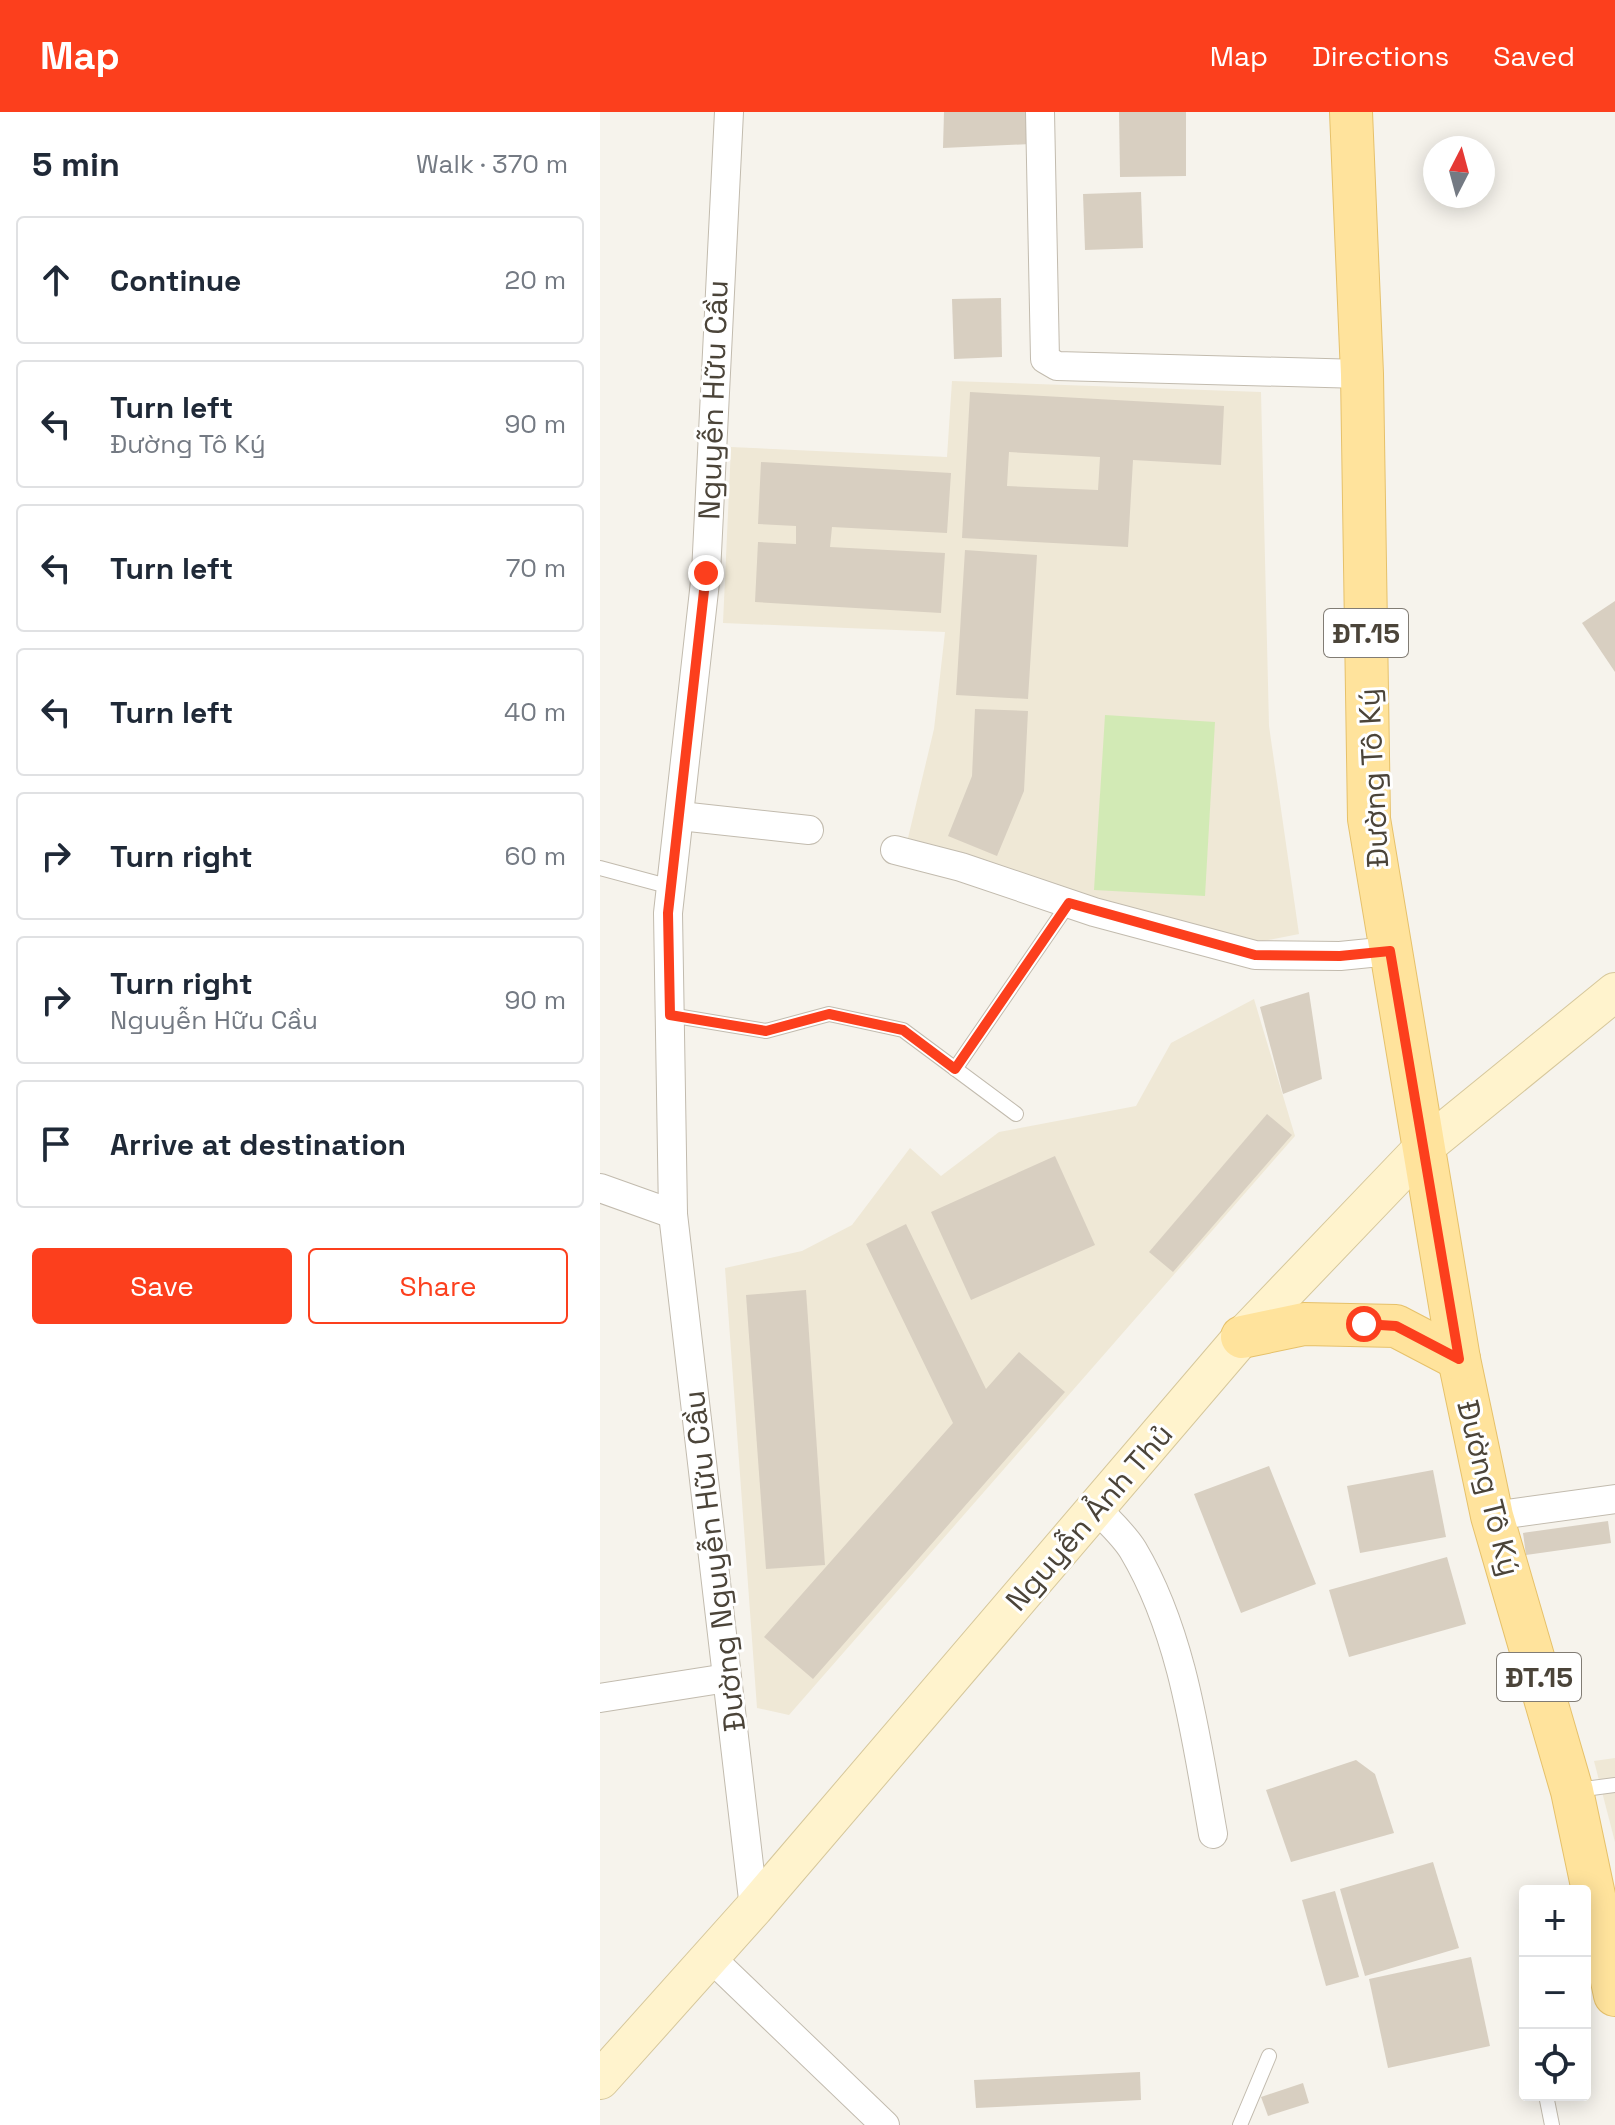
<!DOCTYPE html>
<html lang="en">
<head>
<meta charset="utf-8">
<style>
  body { margin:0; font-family:"Space Grotesk",sans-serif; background:#f6f6f7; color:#1f2937 }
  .controls { position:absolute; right:24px; bottom:24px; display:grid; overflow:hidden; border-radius:8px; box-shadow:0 4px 20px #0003 }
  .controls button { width:72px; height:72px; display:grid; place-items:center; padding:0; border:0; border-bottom:2px solid #e0e1e3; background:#fff; color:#1f2937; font:40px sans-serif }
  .compass { position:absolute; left:823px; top:24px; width:72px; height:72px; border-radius:50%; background:#fff; box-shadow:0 4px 20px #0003; rotate:6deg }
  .stop { position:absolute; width:24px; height:24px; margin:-18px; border:6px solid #fc3f1d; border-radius:50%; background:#fff }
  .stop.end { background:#fc3f1d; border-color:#fff; box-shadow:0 2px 8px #0008 }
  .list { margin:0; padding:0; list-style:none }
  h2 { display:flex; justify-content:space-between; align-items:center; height:104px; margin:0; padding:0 32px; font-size:34px }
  h2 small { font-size:26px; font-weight:400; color:#747a83 }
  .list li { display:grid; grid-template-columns:52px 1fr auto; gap:24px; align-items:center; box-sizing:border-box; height:128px; margin:0 16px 16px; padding:0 16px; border:2px solid #e0e1e3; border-radius:8px }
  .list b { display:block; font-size:30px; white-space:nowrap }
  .list p { margin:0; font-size:26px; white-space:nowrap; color:#747a83 }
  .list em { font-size:26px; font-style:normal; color:#747a83 }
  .actions { display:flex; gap:16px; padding:24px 32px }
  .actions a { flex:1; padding:18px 0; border:2px solid #fc3f1d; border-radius:8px; text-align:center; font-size:28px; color:#fc3f1d }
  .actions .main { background:#fc3f1d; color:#fff }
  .icon { flex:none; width:44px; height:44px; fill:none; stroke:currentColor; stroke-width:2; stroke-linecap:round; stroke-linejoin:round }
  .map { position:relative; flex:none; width:1015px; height:2013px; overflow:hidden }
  header { display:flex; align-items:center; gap:48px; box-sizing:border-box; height:112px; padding:0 40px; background:#fc3f1d; color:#fff }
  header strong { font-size:38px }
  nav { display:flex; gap:44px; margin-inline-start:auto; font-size:28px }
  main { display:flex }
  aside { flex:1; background:#fff }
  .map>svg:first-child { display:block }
</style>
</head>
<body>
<header>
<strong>Map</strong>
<nav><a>Map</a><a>Directions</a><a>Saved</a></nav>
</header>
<main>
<aside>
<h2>5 min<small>Walk · 370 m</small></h2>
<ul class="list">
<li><svg class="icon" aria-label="ahead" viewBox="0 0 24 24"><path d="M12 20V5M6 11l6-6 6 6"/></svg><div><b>Continue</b></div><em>20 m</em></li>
<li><svg class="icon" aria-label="left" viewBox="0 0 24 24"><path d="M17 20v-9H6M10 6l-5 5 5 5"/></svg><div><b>Turn left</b><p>Đường Tô Ký</p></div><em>90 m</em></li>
<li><svg class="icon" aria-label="left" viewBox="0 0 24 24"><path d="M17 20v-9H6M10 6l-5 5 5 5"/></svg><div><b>Turn left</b></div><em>70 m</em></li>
<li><svg class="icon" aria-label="left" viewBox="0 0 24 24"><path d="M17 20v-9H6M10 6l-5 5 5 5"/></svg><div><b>Turn left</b></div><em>40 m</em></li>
<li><svg class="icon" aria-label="right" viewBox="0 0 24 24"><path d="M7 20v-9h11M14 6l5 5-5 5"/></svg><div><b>Turn right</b></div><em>60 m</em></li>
<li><svg class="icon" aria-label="right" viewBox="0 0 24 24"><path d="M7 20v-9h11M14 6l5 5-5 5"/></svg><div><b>Turn right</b><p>Nguyễn Hữu Cầu</p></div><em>90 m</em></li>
<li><svg class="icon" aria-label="arrive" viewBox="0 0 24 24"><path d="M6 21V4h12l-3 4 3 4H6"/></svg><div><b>Arrive at destination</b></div></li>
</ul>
<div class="actions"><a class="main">Save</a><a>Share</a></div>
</aside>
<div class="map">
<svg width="1015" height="2013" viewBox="0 0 1015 2013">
  <rect width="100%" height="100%" fill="#f6f3ec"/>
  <g fill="#efe8d6">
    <path d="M352,269L661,280L669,614L699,822L663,829L625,827L308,726L334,617L345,520L123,511L131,335L347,345Z"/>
    <path d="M654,887L695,1024L189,1603L157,1596L125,1156L202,1139L252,1113L310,1036L341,1064L399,1020L536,994L571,931Z"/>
    <path d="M1015,1646V1730L994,1649Z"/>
  </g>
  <path fill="#d2eab5" d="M505,603L615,610L605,784L494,778Z"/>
  <g fill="#d8cfc1" fill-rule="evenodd">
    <path d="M344,0H430V32L343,36Z"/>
    <path d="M519,0H586V64L520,65Z"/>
    <path d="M541,80L543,136L485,138L483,82Z"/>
    <path d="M401,186L402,245L354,247L352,187Z"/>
    <path d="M370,280L624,294L621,353L533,348L528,435L362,426ZM409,340L500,345L498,378L407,374Z"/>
    <path d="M161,350L351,361L347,421L232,415L230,435L345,441L341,501L155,490L158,430L196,432V414L158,412Z"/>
    <path d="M365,438L437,443L428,587L356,583Z"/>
    <path d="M1015,489V560L982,511Z"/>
    <path d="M375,597L428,599L424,679L397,744L348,724L372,664Z"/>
    <path d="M709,880L722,967L683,982L660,895Z"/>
    <path d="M667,1002L692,1023L573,1160L549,1140Z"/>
    <path d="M455,1044L495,1133L371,1188L331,1100Z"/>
    <path d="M306,1112L386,1277L419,1240L465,1280L213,1567L164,1525L353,1311L266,1132Z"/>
    <path d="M206,1178L225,1453L166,1457L146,1183Z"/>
    <path d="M669,1354L716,1472L641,1501L594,1382Z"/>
    <path d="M833,1358L846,1425L760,1441L747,1374Z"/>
    <path d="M1008,1409L1011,1431L926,1443L923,1421Z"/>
    <path d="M847,1445L866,1512L749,1545L729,1478Z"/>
    <path d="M756,1648L775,1662L794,1721L691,1750L666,1678Z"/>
    <path d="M833,1750L859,1836L765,1864L740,1777Z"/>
    <path d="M735,1779L759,1865L726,1874L702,1788Z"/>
    <path d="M871,1845L890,1934L788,1956L769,1867Z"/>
    <path d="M540,1960L541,1988L376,1996L374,1968Z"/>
    <path d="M703,1971L709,1991L668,2004L661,1985Z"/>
  </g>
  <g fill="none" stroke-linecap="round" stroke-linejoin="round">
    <g stroke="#c2bbae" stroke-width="16">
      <g id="service">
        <path d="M0,756L71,775"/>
        <path d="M70,903L166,919L229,902L303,918L416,1002"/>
        <path d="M355,957L469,791"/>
        <path d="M977,1678L1015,1673"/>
        <path d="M946,1983L952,2013"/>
        <path d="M640,2013L669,1944"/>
      </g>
    </g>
    <g stroke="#c2bbae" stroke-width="30">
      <g id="minor">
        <path d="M129,0L106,461L68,801L73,1102L154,1796"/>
        <path d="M440,0L445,247L457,254L762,262"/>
        <path d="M80,704L209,718"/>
        <path d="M295,738L361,755L494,800L655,843L740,844L790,839"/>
        <path d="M0,1076L73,1102"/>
        <path d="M496,1396C508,1409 524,1423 533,1438C583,1522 596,1627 613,1722"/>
        <path d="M892,1404L1015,1387"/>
        <path d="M0,1586L127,1566"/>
        <path d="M110,1845L285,2013"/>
      </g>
    </g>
    <g stroke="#d6c79b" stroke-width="40">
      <path id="secondary" d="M0,1968L154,1796L642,1225L821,1038L1015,880"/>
    </g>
    <g stroke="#e6c16a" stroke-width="44">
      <g id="primary">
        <path d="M751,0L762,262L769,707L859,1247L892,1404L972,1679L1015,1883"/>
        <path d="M642,1225L704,1212L796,1214L859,1247"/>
      </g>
    </g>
    <use href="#service" stroke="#fff" stroke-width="14"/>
    <use href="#minor" stroke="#fff" stroke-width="28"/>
    <use href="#secondary" stroke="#fff3cd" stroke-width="38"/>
    <use href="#primary" stroke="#ffe39c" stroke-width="42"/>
  </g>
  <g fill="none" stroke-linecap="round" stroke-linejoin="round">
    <path stroke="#fc3f1d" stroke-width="10" d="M106,461L68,801L70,903L166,919L229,902L303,918L355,957L469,791L655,843L740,844L790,839L859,1247L796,1214L764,1212"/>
  </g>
  <g text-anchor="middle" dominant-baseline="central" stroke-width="6" stroke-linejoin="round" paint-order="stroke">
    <g fill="#fff" stroke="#817c74" stroke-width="2">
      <rect x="724" y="497" width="84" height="48" rx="6"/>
      <rect x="897" y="1541" width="84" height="48" rx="6"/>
    </g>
    <g font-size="28" font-weight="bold" fill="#4b4439">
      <text x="766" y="521">ĐT.15</text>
      <text x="939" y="1565">ĐT.15</text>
    </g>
    <g font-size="30" fill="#4b4439" stroke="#fff">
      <text transform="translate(113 288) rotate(-88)">Nguyễn Hữu Cầu</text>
      <text transform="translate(773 666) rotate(-93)">Đường Tô Ký</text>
      <text transform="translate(889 1376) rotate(76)">Đường Tô Ký</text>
      <text transform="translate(489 1405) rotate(-49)">Nguyễn Ảnh Thủ</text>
      <text transform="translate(114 1449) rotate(-97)">Đường Nguyễn Hữu Cầu</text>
    </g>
  </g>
</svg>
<div class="controls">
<button>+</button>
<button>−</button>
<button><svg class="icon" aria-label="locate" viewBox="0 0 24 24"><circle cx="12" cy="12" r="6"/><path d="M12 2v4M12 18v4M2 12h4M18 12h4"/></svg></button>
</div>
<svg class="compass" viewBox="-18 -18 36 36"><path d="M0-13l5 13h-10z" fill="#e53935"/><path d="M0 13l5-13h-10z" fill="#747a83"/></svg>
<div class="stop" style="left:764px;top:1212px"></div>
<div class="stop end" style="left:106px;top:461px"></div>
</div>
</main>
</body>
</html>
